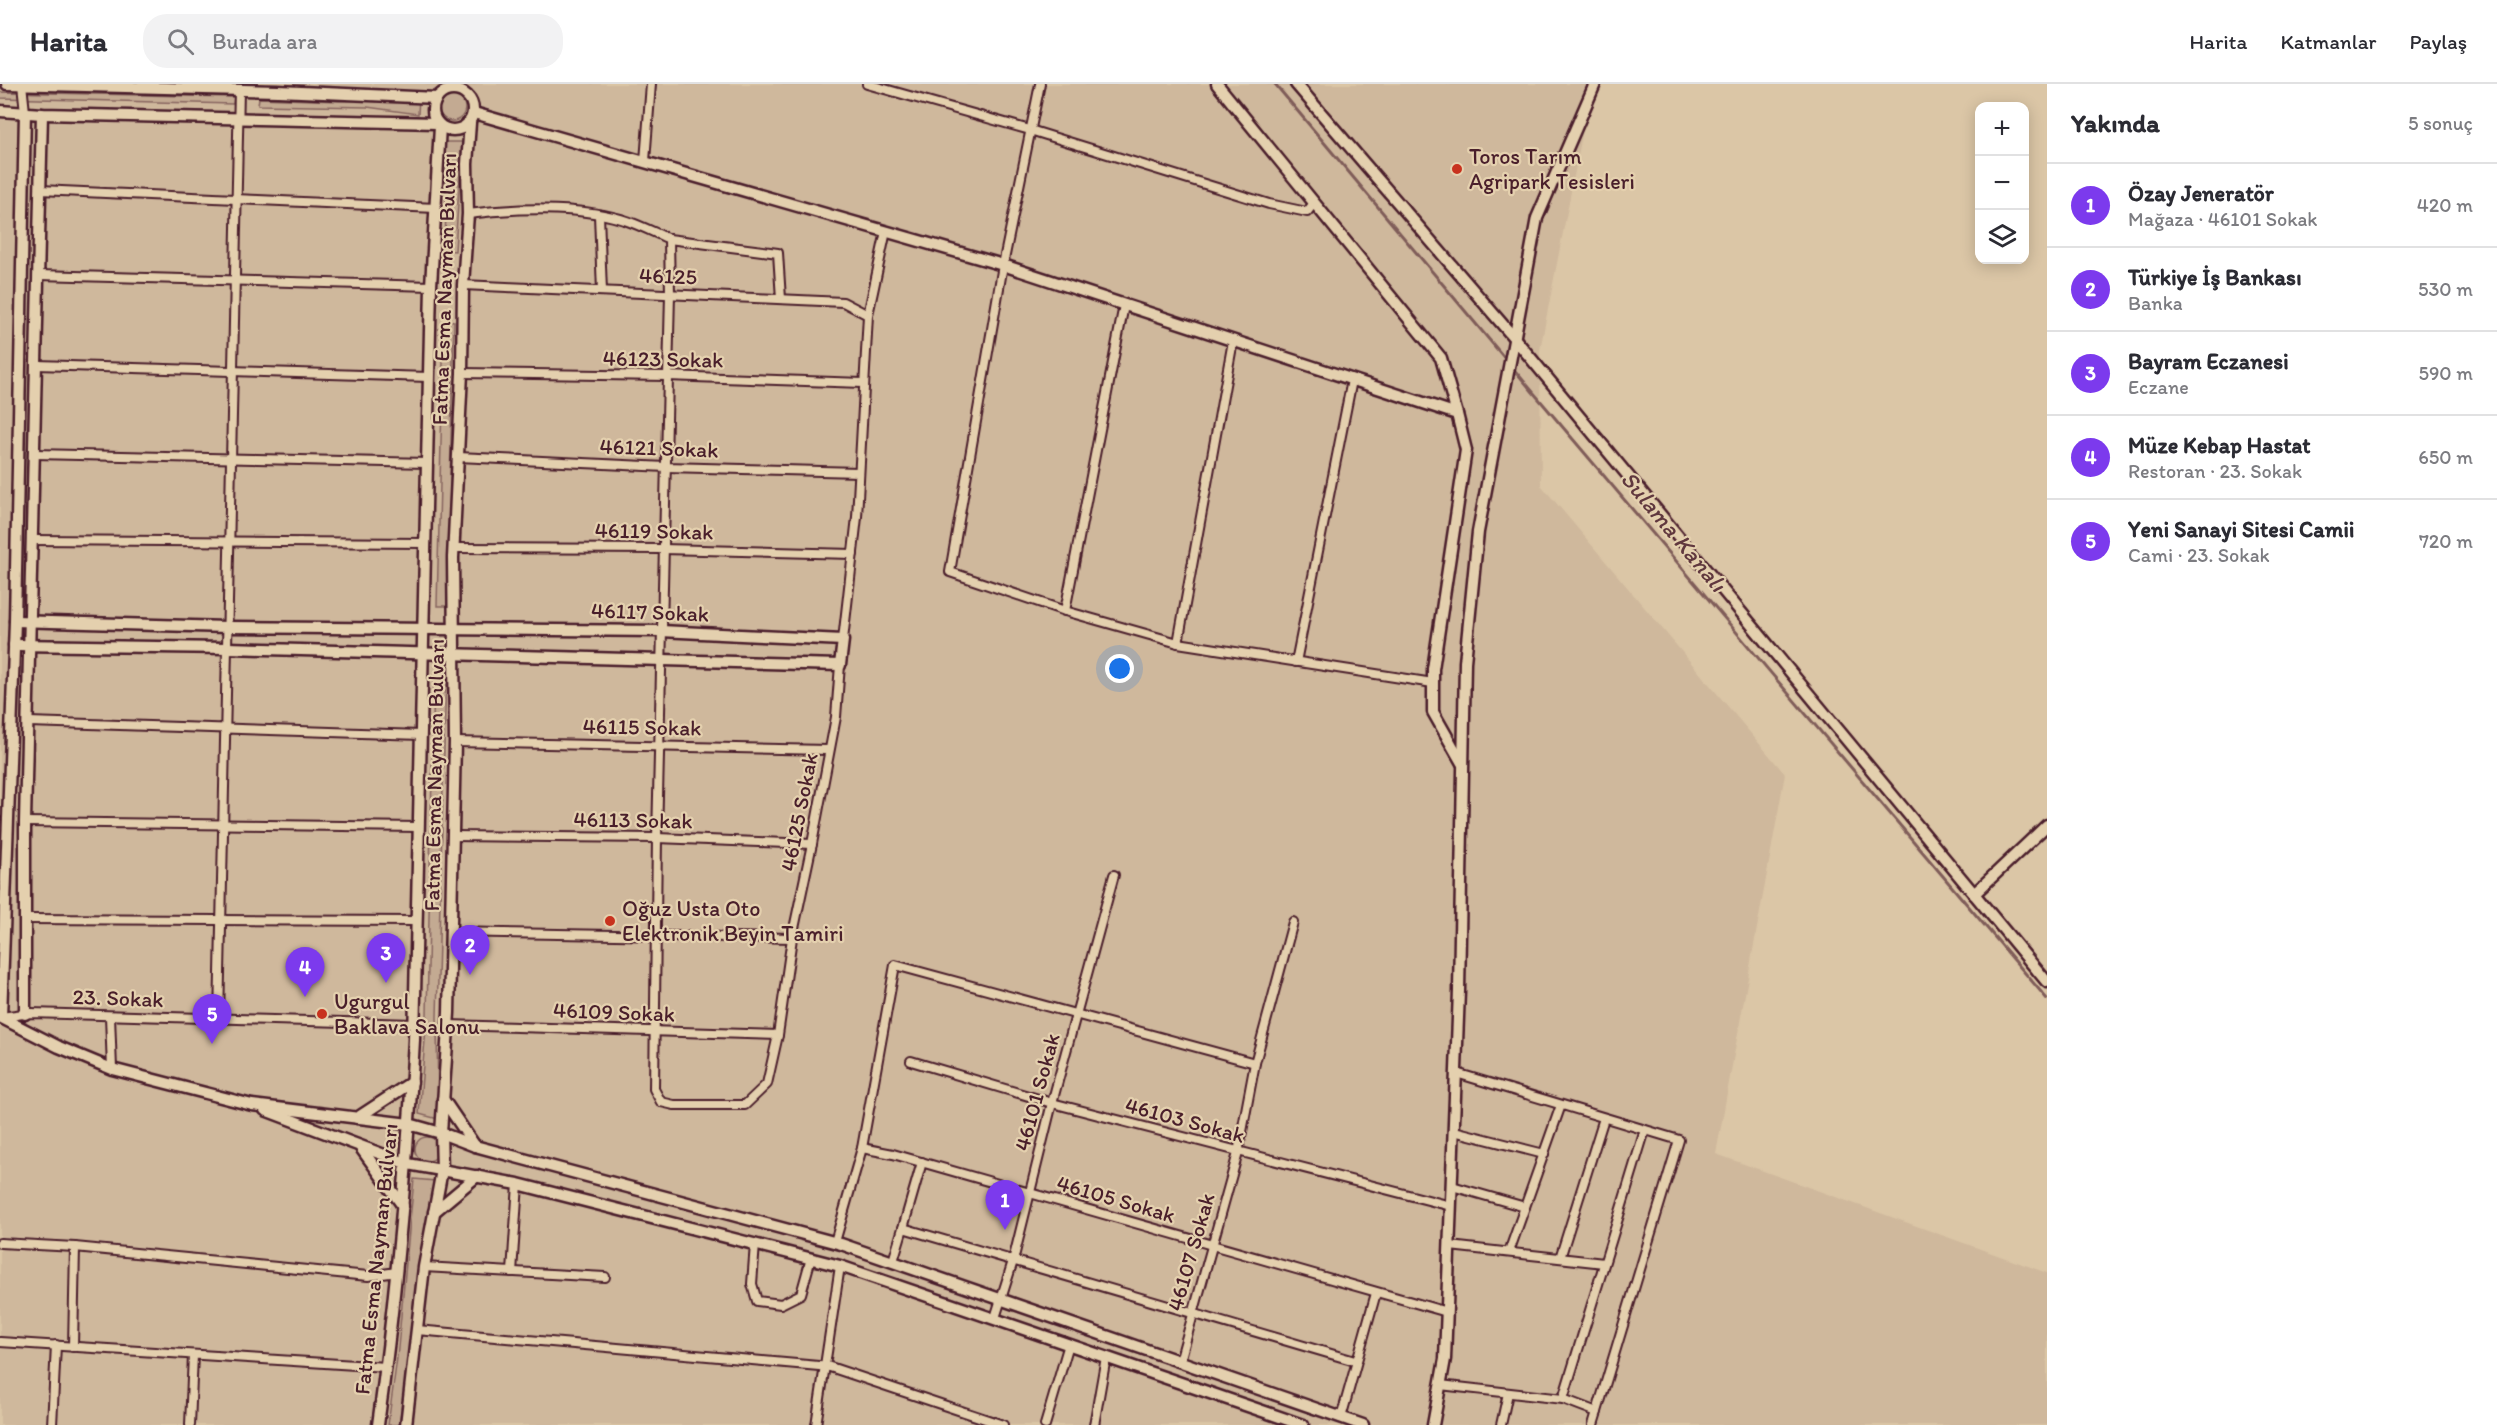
<!DOCTYPE html>
<html lang="tr">
<head>
<meta charset="utf-8">
<style>
  body { margin:0; font-family:Itim,sans-serif; background:#f2f2f3; color:#2b2b33 }
  .controls { position:absolute; right:18px; top:18px; display:grid; overflow:hidden; border-radius:12px; box-shadow:0 3px 15px #0003 }
  .controls button { width:54px; height:54px; display:grid; place-items:center; padding:0; border:0; border-bottom:2px solid #e1e1e2; background:#fff; color:#2b2b33; font:30px sans-serif }
  .you { position:absolute; left:1120px; top:585px; width:21px; height:21px; margin:-15px; border:4px solid #fff; border-radius:50%; background:#1a73e8; box-shadow:0 0 0 9px #1a73e833 }
  .badge { display:grid; place-items:center; width:39px; height:39px; border-radius:50%; background:#7c3aed; color:#fff; font-size:20px; font-weight:700 }
  .pin { position:absolute; translate:-50% -50px; filter:drop-shadow(0 2px 3px #0008) }
  .pin::after { content:''; position:absolute; top:32px; width:21px; height:18px; background:inherit; clip-path:polygon(0 0,100% 0,50% 100%) }
  .list { margin:0; padding:0; list-style:none }
  h2 { display:flex; justify-content:space-between; align-items:center; height:78px; margin:0; padding:0 24px; font-size:26px }
  h2 small { font-size:20px; font-weight:400; color:#7c7c81 }
  .list li { display:grid; grid-template-columns:39px 1fr auto; gap:18px; align-items:center; box-sizing:border-box; height:84px; padding:0 24px; border-top:2px solid #e1e1e2 }
  .list b { display:block; font-size:22px; white-space:nowrap }
  .list p { margin:0; font-size:20px; white-space:nowrap; color:#7c7c81 }
  .list em { font-size:20px; font-style:normal; color:#7c7c81 }
  .icon { flex:none; width:33px; height:33px; fill:none; stroke:currentColor; stroke-width:2; stroke-linecap:round; stroke-linejoin:round }
  .map { position:relative; flex:none; width:2047px; height:1341px; overflow:hidden }
  header { display:flex; align-items:center; gap:36px; box-sizing:border-box; height:84px; padding:0 30px; background:#fff; border-bottom:2px solid #e1e1e2 }
  header strong { font-size:28px }
  nav { display:flex; gap:33px; margin-inline-start:auto; font-size:21px }
  .search { width:420px; height:54px; background:#f2f2f3; display:flex; align-items:center; gap:15px; box-sizing:border-box; padding:0 21px; border-radius:24px; color:#7c7c81; font-size:22px }
  main { display:flex }
  aside { flex:1; background:#fff }
  .map>svg:first-child { display:block }
</style>
</head>
<body>
<header>
<strong>Harita</strong>
<div class="search"><svg class="icon" aria-label="search" viewBox="0 0 24 24"><circle cx="10" cy="10" r="6"/><path d="M15 15l6 6"/></svg>Burada ara</div>
<nav><a>Harita</a><a>Katmanlar</a><a>Paylaş</a></nav>
</header>
<main>
<div class="map">
<svg width="2047" height="1341" viewBox="0 0 2047 1341">
  <rect width="100%" height="100%" fill="#dbc6a6"/>
  <filter id="ink" filterUnits="userSpaceOnUse"><feTurbulence type="fractalNoise" baseFrequency=".0167" numOctaves="2"/><feDisplacementMap in="SourceGraphic" scale="12" xChannelSelector="R" yChannelSelector="G"/><feConvolveMatrix kernelMatrix="1 2 1 2 8 2 1 2 1" color-interpolation-filters="sRGB"/></filter>
  <g filter="url(#ink)">
    <path fill="#cfb89c" d="M0,0H1592L1540,266L1541,401L1785,690L1716,1070L2047,1189V1341H0Z"/>
    <g fill="#c3aa92" stroke="#86645e" stroke-width="1.5">
      <path d="M0,8L234,13L233,20L0,14Z"/>
      <circle cx="452" cy="24" r="13"/>
      <path d="M259,14L339,17L419,14L418,30L367,23L258,21Z"/>
      <path d="M444,58H462L455,167L445,166L446,117Z"/>
      <path d="M444,236L454,237L447,522H437Z"/>
      <path d="M434,591H446L437,933L438,1035L419,1030L427,931Z"/>
      <circle cx="427" cy="1065" r="12"/>
      <path d="M414,1095L435,1097L399,1341H388L397,1274Z"/>
    </g>
    <g fill="none" stroke-linecap="round" stroke-linejoin="round">
      <g stroke="#7f5c59" stroke-width="3">
        <path d="M1275,0L1507,277"/>
        <path d="M1511,282L2047,915"/>
      </g>
      <g stroke="#4a1f2b" stroke-width="12">
        <g id="street">
          <path d="M22,0L25,28"/>
          <path d="M867,0L1030,46L1269,120L1307,128L1314,119"/>
          <path d="M1040,0L1003,181L950,488L1065,527"/>
          <path d="M645,77L651,0"/>
          <path d="M40,106L436,124"/>
          <path d="M468,130C515,124 575,122 621,135C638,140 653,148 669,155L670,210L657,754L654,1005L661,1018L674,1021H745L767,1000L778,951L792,854L812,760L836,633L840,581"/>
          <path d="M599,131L602,207"/>
          <path d="M669,155L778,169L781,215"/>
          <path d="M39,191L431,202"/>
          <path d="M463,201L843,218L868,231"/>
          <path d="M1124,221L1065,527L1178,559L1233,257"/>
          <path d="M37,281L429,293"/>
          <path d="M462,289L667,292L863,299"/>
          <path d="M35,370L427,379"/>
          <path d="M458,373L666,383L859,388"/>
          <path d="M33,456L425,459"/>
          <path d="M454,464L663,465L853,470"/>
          <path d="M843,556L857,433L868,231L886,147"/>
          <path d="M1178,559L1433,599"/>
          <path d="M1296,578L1352,296"/>
          <path d="M29,638L421,651"/>
          <path d="M455,658L828,666"/>
          <path d="M25,738L419,743"/>
          <path d="M453,752L657,754L812,760"/>
          <path d="M25,835L417,837"/>
          <path d="M451,848L792,854"/>
          <path d="M110,932L112,985"/>
          <path d="M1,933L31,929L414,940"/>
          <path d="M219,936L239,5"/>
          <path d="M448,941L778,951"/>
          <path d="M911,977L1052,1019L1451,1122"/>
          <path d="M1456,989L1679,1056L1593,1341"/>
          <path d="M1454,1047L1544,1070"/>
          <path d="M862,1064L895,881L1255,979"/>
          <path d="M1452,1102L1525,1123"/>
          <path d="M903,1144L922,1078"/>
          <path d="M835,1158L862,1064L893,1070L1447,1228"/>
          <path d="M0,1159L75,1163L368,1192L397,1188"/>
          <path d="M755,1160L752,1200L757,1217L781,1220L801,1210L811,1174"/>
          <path d="M1450,1162L1604,1179"/>
          <path d="M1509,1168L1561,1021"/>
          <path d="M1560,1174L1604,1034"/>
          <path d="M893,1177L903,1144L1355,1277"/>
          <path d="M424,1183L605,1193"/>
          <path d="M512,1188L518,1100"/>
          <path d="M995,1234L1013,1177L1052,1019L1114,791"/>
          <path d="M417,1246L830,1283L1003,1341"/>
          <path d="M0,1258L386,1283"/>
          <path d="M73,1263L75,1163"/>
          <path d="M1180,1277L1238,1069L1255,979L1293,838"/>
          <path d="M1440,1301L1563,1315L1645,1046"/>
          <path d="M1563,1315L1597,1328"/>
          <path d="M1341,1334L1376,1209"/>
          <path d="M52,1341L56,1261"/>
          <path d="M190,1341L193,1271"/>
          <path d="M816,1341L840,1182"/>
          <path d="M1045,1341L1069,1260"/>
          <path d="M1094,1341L1106,1273"/>
          <path d="M1501,1341L1508,1309"/>
        </g>
      </g>
      <g stroke="#4a1f2b" stroke-width="15">
        <g id="secondary">
          <path d="M7,0L278,7L437,14"/>
          <path d="M1217,0L1441,274L1457,330"/>
          <path d="M1296,0L1515,255L2047,898"/>
          <circle cx="453" cy="26" r="20"/>
          <path d="M0,27L42,30L437,39"/>
          <path d="M474,29L1003,181L1457,330L1466,366L1433,585V628L1462,679"/>
          <path d="M14,561L228,564L840,581L843,556L661,547L227,543L15,537"/>
          <path d="M1974,810L2047,741"/>
          <path d="M25,930V738L42,30"/>
          <path d="M0,933L59,963L112,985L252,1021L409,1040L441,1049L475,1062L841,1160L1363,1341"/>
          <path d="M1,933L15,537L25,28"/>
          <path d="M443,1015L475,1062"/>
          <path d="M265,1026L408,1080L518,1100L840,1182L1303,1341"/>
          <path d="M357,1034L412,998"/>
          <path d="M361,1064L403,1122"/>
          <path d="M434,1128L477,1092"/>
          <path d="M378,1341C396,1213 407,1085 414,956L431,202L440,42"/>
          <path d="M406,1341L424,1183L442,1086L441,1049L449,929L455,658L453,474L462,289L463,201L468,130L467,80L470,39"/>
          <path d="M1433,1341L1445,1275L1459,907L1465,578L1478,448L1537,134L1595,0"/>
        </g>
      </g>
      <use href="#street" stroke="#e4d0ae" stroke-width="8"/>
      <use href="#secondary" stroke="#e4d0ae" stroke-width="10"/>
    </g>
  </g>
  <g fill="#c8321e" stroke="#e4d0ae" stroke-width="2">
    <circle cx="1457" cy="85" r="6"/>
    <circle cx="610" cy="837" r="6"/>
    <circle cx="322" cy="930" r="6"/>
  </g>
  <g text-anchor="middle" dominant-baseline="central" stroke-width="4.5" stroke-linejoin="round" paint-order="stroke">
    <g font-size="22" fill="#4a1f2b" stroke="#e4d0ae" text-anchor="start">
      <text x="1469" y="72">Toros Tarım<tspan x="1469" dy="25">Agripark Tesisleri</tspan></text>
      <text x="622" y="824">Oğuz Usta Oto<tspan x="622" dy="25">Elektronik Beyin Tamiri</tspan></text>
      <text x="334" y="917">Ugurgul<tspan x="334" dy="25">Baklava Salonu</tspan></text>
    </g>
    <g font-size="22" fill="#4a1f2b" stroke="#e4d0ae">
      <text transform="translate(668 192) rotate(2)">46125</text>
      <text transform="translate(444 205) rotate(-88)">Fatma Esma Nayman Bulvarı</text>
      <text transform="translate(663 275) rotate(1)">46123 Sokak</text>
      <text transform="translate(659 364) rotate(2)">46121 Sokak</text>
      <text transform="translate(654 447) rotate(1)">46119 Sokak</text>
      <text transform="translate(650 528) rotate(2)">46117 Sokak</text>
      <text transform="translate(642 643) rotate(1)">46115 Sokak</text>
      <text transform="translate(434 691) rotate(-89)">Fatma Esma Nayman Bulvarı</text>
      <text transform="translate(799 728) rotate(-79)">46125 Sokak</text>
      <text transform="translate(633 736) rotate(1)">46113 Sokak</text>
      <text transform="translate(118 914) rotate(2)">23. Sokak</text>
      <text transform="translate(614 928) rotate(2)">46109 Sokak</text>
      <text transform="translate(1037 1008) rotate(-75)">46101 Sokak</text>
      <text transform="translate(1185 1036) rotate(15)">46103 Sokak</text>
      <text transform="translate(1116 1115) rotate(16)">46105 Sokak</text>
      <text transform="translate(1191 1168) rotate(-74)">46107 Sokak</text>
      <text transform="translate(376 1175) rotate(-84)">Fatma Esma Nayman Bulvarı</text>
    </g>
    <g font-size="24" font-style="italic" fill="#60383e" stroke="#e4d0ae">
      <text transform="translate(1674 447) rotate(50)">Sulama Kanalı</text>
    </g>
  </g>
</svg>
<div class="controls">
<button>+</button>
<button>−</button>
<button><svg class="icon" aria-label="layers" viewBox="0 0 24 24"><path d="M12 4l9 5-9 5-9-5zM3 14l9 5 9-5"/></svg></button>
</div>
<div class="you"></div>
<div class="pin badge" style="left:1005px;top:1146px">1</div>
<div class="pin badge" style="left:470px;top:891px">2</div>
<div class="pin badge" style="left:386px;top:899px">3</div>
<div class="pin badge" style="left:305px;top:913px">4</div>
<div class="pin badge" style="left:212px;top:960px">5</div>
</div>
<aside>
<h2>Yakında<small>5 sonuç</small></h2>
<ul class="list">
<li><span class="badge">1</span><div><b>Özay Jeneratör</b><p>Mağaza · 46101 Sokak</p></div><em>420 m</em></li>
<li><span class="badge">2</span><div><b>Türkiye İş Bankası</b><p>Banka</p></div><em>530 m</em></li>
<li><span class="badge">3</span><div><b>Bayram Eczanesi</b><p>Eczane</p></div><em>590 m</em></li>
<li><span class="badge">4</span><div><b>Müze Kebap Hastat</b><p>Restoran · 23. Sokak</p></div><em>650 m</em></li>
<li><span class="badge">5</span><div><b>Yeni Sanayi Sitesi Camii</b><p>Cami · 23. Sokak</p></div><em>720 m</em></li>
</ul>
</aside>
</main>
</body>
</html>
